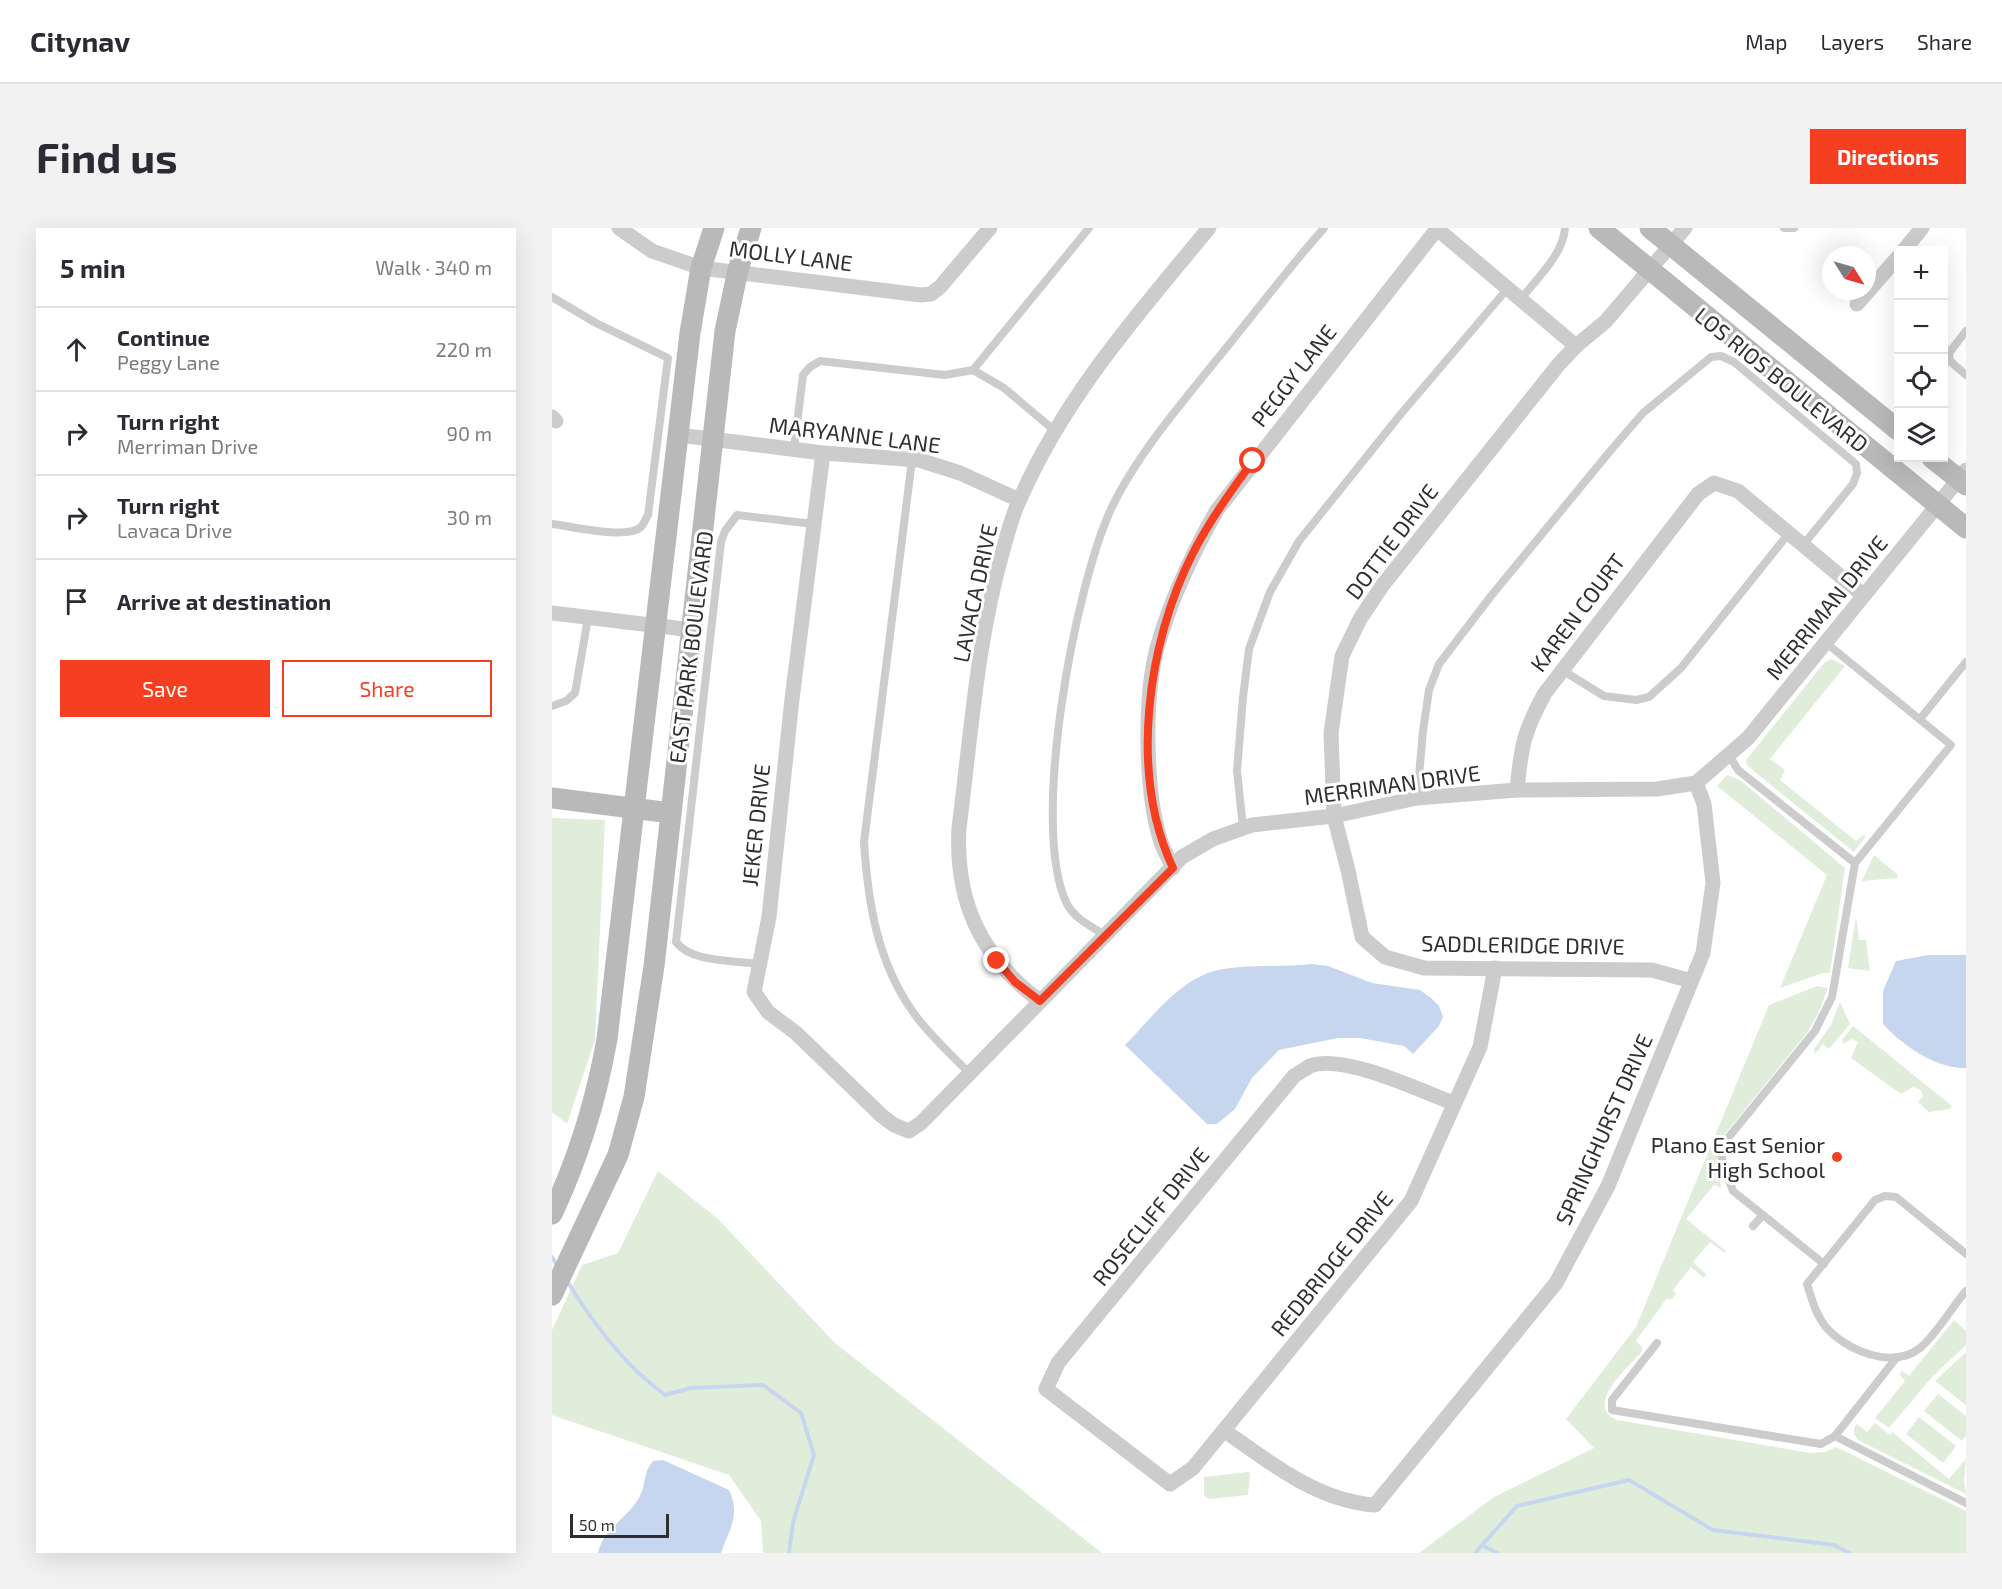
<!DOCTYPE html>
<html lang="en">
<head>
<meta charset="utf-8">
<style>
  body { margin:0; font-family:"Exo 2",sans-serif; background:#f2f2f3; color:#2b2b33 }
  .controls { position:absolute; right:18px; top:18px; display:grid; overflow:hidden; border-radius:0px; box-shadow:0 6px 24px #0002 }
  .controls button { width:54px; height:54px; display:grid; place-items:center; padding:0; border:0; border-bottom:2px solid #e1e1e2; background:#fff; color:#2b2b33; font:30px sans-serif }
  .compass { position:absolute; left:1270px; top:18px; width:54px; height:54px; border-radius:50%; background:#fff; box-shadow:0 6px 24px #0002; rotate:127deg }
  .scale { position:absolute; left:18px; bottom:15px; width:99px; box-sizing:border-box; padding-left:6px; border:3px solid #2f2f2f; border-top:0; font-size:16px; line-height:21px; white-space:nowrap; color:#2f2f2f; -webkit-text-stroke:4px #fff; paint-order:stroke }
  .stop { position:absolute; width:18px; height:18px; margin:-14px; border:4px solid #f63e21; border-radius:50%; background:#fff }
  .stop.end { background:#f63e21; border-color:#fff; box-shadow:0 2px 6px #0008 }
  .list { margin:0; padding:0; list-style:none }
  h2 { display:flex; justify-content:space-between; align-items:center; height:78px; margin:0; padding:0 24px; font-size:26px }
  h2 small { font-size:20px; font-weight:400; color:#7c7c81 }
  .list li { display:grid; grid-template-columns:39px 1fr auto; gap:18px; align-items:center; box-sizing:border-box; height:84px; padding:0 24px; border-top:2px solid #e1e1e2 }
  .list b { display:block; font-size:22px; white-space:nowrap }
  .list p { margin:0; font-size:20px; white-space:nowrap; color:#7c7c81 }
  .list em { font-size:20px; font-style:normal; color:#7c7c81 }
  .actions { display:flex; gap:12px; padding:18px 24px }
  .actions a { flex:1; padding:14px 0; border:2px solid #f63e21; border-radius:0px; text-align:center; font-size:21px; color:#f63e21 }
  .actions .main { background:#f63e21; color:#fff }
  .icon { flex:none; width:33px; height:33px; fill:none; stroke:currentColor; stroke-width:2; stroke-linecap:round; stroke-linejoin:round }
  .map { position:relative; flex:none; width:1414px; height:1325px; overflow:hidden; border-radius:0px }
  header { display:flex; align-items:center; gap:36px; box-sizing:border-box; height:84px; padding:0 30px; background:#fff; border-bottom:2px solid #e1e1e2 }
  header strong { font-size:28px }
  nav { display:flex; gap:33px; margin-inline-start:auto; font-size:21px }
  .intro { display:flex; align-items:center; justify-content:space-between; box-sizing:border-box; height:144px; padding:0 36px }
  h1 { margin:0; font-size:42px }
  .button { padding:15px 27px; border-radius:0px; background:#f63e21; color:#fff; font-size:21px; font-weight:700 }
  main { display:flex; gap:36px; padding:0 36px }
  aside { flex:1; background:#fff; border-radius:0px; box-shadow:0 6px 24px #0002 }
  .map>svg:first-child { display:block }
</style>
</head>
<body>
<header>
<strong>Citynav</strong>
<nav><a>Map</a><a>Layers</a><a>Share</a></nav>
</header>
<div class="intro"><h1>Find us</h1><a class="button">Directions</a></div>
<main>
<aside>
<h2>5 min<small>Walk · 340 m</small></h2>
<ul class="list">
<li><svg class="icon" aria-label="ahead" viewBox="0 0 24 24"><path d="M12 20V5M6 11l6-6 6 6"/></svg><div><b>Continue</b><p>Peggy Lane</p></div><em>220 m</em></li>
<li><svg class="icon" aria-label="right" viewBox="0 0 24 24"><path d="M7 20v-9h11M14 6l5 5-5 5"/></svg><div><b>Turn right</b><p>Merriman Drive</p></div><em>90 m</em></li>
<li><svg class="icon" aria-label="right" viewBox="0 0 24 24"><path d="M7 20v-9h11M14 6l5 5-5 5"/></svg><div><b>Turn right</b><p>Lavaca Drive</p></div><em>30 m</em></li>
<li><svg class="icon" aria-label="arrive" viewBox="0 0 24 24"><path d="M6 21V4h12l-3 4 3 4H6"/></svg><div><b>Arrive at destination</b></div></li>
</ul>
<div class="actions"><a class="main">Save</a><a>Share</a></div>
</aside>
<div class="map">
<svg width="1414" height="1325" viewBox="0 0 1414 1325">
  <rect width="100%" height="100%" fill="#fff"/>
  <g fill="#e1eddb">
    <path d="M1279,431L1293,438L1218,531L1233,542L1228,552L1304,613L1311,607L1314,608L1302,624L1204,545L1195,537L1194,532L1272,435Z"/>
    <path d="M1175,547L1188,552L1293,640L1278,745H1271L1228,760L1275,647L1165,558Z"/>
    <path d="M0,590L53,592L43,812L15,896L0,884Z"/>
    <path d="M1322,627L1346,647L1345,650L1310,653Z"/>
    <path d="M1304,688L1307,712H1314L1318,743L1296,740Z"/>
    <path d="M1265,758L1276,760L1266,786L1255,805L1173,906L1165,929L1169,960L1162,957L1134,991L1174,1023L1173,1025L1158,1014L1141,1034L1154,1046L1152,1050L1139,1039L1121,1062L1124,1066L1119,1072L1115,1070L1084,1113L1090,1119V1123C1076,1140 1031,1177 1065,1192L1259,1225L1273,1224L1284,1219L1414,1283V1325H867L942,1269L1042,1220L1014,1191L1084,1099L1217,777Z"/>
    <path d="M1288,774L1298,796L1277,821L1271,816L1263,826L1262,821L1279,797Z"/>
    <path d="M1301,798L1400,878L1398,881L1377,884L1366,874L1371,868L1369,862L1361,859L1349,866L1299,830L1306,814L1300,811L1291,816L1290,812Z"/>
    <path d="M106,943L166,991L283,1115L550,1325H211L209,1293L177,1247L0,1187V1102L30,1037L66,1025Z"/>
    <path d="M1402,1092L1414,1103V1117L1381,1148L1337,1200L1323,1190L1353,1153L1346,1145L1349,1146V1142L1357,1148Z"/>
    <path d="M1413,1125H1414V1177L1383,1153Z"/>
    <path d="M1386,1166L1414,1188V1207L1410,1213L1372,1183Z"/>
    <path d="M1367,1189L1404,1218L1391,1235L1354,1206Z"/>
    <path d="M1323,1195L1338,1207L1340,1204L1397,1251L1414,1231L1412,1253L1414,1266L1306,1212C1302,1207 1300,1201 1305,1196L1315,1204Z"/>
    <path d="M696,1244L698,1245L696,1267L657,1271L652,1267V1249Z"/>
  </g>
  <g fill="#c6d6ef">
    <path d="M1376,727H1414V840C1384,841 1350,817 1331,796V763L1344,733Z"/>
    <path d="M760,736L776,738L820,755L868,762L879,770L887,778L891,789L887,798L861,826L852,818L808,810H786L727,822L700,850L683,881L665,896H655L573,817C598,792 626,753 662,743C693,735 728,740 760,736Z"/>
    <path d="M111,1232L177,1262C189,1288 177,1301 169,1325H46C51,1300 77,1290 88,1268C94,1256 91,1245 101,1233Z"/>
  </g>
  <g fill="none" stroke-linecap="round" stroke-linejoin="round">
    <g stroke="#c6d6ef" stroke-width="4">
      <path d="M0,1029L6,1039"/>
      <path d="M15,1053C42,1096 71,1136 113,1167L139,1160L211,1157L249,1185L262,1227L241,1294L237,1325"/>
      <path d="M930,1317L945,1325"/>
      <path d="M923,1325L965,1278L1077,1252L1161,1302L1282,1317L1297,1325"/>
    </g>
    <g stroke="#ccc" stroke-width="8">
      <path d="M1232,0H1242"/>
      <path d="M0,69L44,95L116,130L96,287C94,290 92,296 89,299C75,312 18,298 0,296"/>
      <path d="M969,71C985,50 1011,27 1013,0"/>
      <path d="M1414,103L1397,125L1398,133L1414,147"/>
      <path d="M503,203L452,160L421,142L537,0"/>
      <path d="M242,221L251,147L258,139L268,133L393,147L421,142"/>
      <path d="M360,232L312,614C316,675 325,733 361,784C376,806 399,826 417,845"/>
      <path d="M1010,442L1052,468L1084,472L1097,469L1129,440L1237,305"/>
      <path d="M0,478L14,473L23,465L36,390"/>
      <path d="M1368,491L1414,434"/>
      <path d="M1177,527L1186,542L1303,635"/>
      <path d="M865,570L871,503L877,462L887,436L939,368L1059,222L1091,185L1159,129L1169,128L1182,134L1304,236L1305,245L1301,256L1251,317"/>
      <path d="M691,600L685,543L691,469L697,421L718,364L747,313L848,187L956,60"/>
      <path d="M553,707C540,699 523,691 515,676C477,599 523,359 559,281C584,228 629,176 666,130C701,87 735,42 772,0"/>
      <path d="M206,736C181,732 140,735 124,714L169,314L173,303L185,287L262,296"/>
      <path d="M1201,998L1211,987"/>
      <path d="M1414,1026L1344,969L1333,968L1323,972L1255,1056C1260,1071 1263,1085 1273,1098C1293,1122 1340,1142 1368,1120C1384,1107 1400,1079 1414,1063"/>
      <path d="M1272,1036L1181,963L1171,936L1169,925L1172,915L1263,803L1280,769L1303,635L1399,517L1273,414"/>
      <path d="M1105,1115L1060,1172V1182L1269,1216L1283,1208L1345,1129"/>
      <path d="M1283,1208L1414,1275"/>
    </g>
    <g stroke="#ccc" stroke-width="15">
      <path d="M67,0L100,23L149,40L369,67L379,66L388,59L438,0"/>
      <path d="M884,0L1024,118"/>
      <path d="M1133,0L1054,93L1024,118L1007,136L830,358L808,391L790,428L779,505L782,588L796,642L810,709L833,729L872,740L1100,742L1139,753"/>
      <path d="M1352,22L1370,0"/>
      <path d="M1305,76L1346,29"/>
      <path d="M0,189L4,193"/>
      <path d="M127,207L271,225L367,232L408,245L467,272"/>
      <path d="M271,225L240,471L217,689L202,764L216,784L244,805L330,888L342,897L357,903L369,895L630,629L661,611L700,597L782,588L865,570L965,562L1105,561L1144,555L1196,510L1414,242"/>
      <path d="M0,385L140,402"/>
      <path d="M965,562C969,518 972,503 993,465L1146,266L1162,255L1186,263L1311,367"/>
      <path d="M621,640C617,630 610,620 608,611C593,561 592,470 605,420C619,370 640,326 665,282L885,1"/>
      <path d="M488,773C429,729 403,674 407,600C419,507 425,412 451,322C456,305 460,287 468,271C513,168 586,86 657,0"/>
      <path d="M901,875C869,863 790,825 758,838C753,841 747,845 742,848L506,1135L494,1161L618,1256L641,1240L859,973L928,819L943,740"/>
      <path d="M673,1203C718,1235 766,1273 823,1277L1004,1055L1056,958L1151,725L1161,655L1152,576L1144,555"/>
    </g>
    <g stroke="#b9b9b9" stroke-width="21">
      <path d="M1047,0L1414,300"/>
      <path d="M1098,0L1346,202"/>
      <path d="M1380,230L1414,257"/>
      <path d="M0,570L119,585"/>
      <path d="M0,986C27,929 44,873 55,811L138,105L149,40L162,0"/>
      <path d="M0,1067L66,927L82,869L102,738L173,103L186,42L199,0"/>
    </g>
  </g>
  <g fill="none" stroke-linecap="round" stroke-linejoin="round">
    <path stroke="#f63e21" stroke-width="8" d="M445,733L463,754L488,773L621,640C577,546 595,415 641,325C658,292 679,263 701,233"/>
  </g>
  <circle fill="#f63e21" stroke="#fff" stroke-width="2" cx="1285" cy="929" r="6"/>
  <g text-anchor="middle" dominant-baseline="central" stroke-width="6" stroke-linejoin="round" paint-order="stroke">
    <g font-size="22" fill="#2f2f2f" stroke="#fff">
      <text transform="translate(239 27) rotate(7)">MOLLY LANE</text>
      <text transform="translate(741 147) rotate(-52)">PEGGY LANE</text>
      <text transform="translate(1230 151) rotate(39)">LOS RIOS BOULEVARD</text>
      <text transform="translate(303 206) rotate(7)">MARYANNE LANE</text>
      <text transform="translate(839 313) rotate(-53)">DOTTIE DRIVE</text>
      <text transform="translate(422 365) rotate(-78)">LAVACA DRIVE</text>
      <text transform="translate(1274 379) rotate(-51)">MERRIMAN DRIVE</text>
      <text transform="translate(1025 384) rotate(-53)">KAREN COURT</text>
      <text transform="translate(138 419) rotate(-83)">EAST PARK BOULEVARD</text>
      <text transform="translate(840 556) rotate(-8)">MERRIMAN DRIVE</text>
      <text transform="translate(203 597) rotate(-84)">JEKER DRIVE</text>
      <text transform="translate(971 716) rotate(1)">SADDLERIDGE DRIVE</text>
      <text transform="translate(1051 901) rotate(-66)">SPRINGHURST DRIVE</text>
      <text transform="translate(598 988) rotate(-51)">ROSECLIFF DRIVE</text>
      <text transform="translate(779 1035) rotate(-51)">REDBRIDGE DRIVE</text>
    </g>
    <g font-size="22" fill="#2f2f2f" stroke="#fff" text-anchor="end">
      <text x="1273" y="916">Plano East Senior<tspan x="1273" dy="25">High School</tspan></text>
    </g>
  </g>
</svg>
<div class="controls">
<button>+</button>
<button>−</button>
<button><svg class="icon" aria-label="locate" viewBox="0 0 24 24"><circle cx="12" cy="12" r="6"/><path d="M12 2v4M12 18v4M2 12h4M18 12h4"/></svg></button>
<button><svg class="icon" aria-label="layers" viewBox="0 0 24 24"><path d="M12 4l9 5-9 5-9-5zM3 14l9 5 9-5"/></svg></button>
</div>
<svg class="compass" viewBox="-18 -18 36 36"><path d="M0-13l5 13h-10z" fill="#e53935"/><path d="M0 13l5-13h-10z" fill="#7c7c81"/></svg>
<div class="scale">50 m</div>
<div class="stop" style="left:701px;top:233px"></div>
<div class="stop end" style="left:445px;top:733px"></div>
</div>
</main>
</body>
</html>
